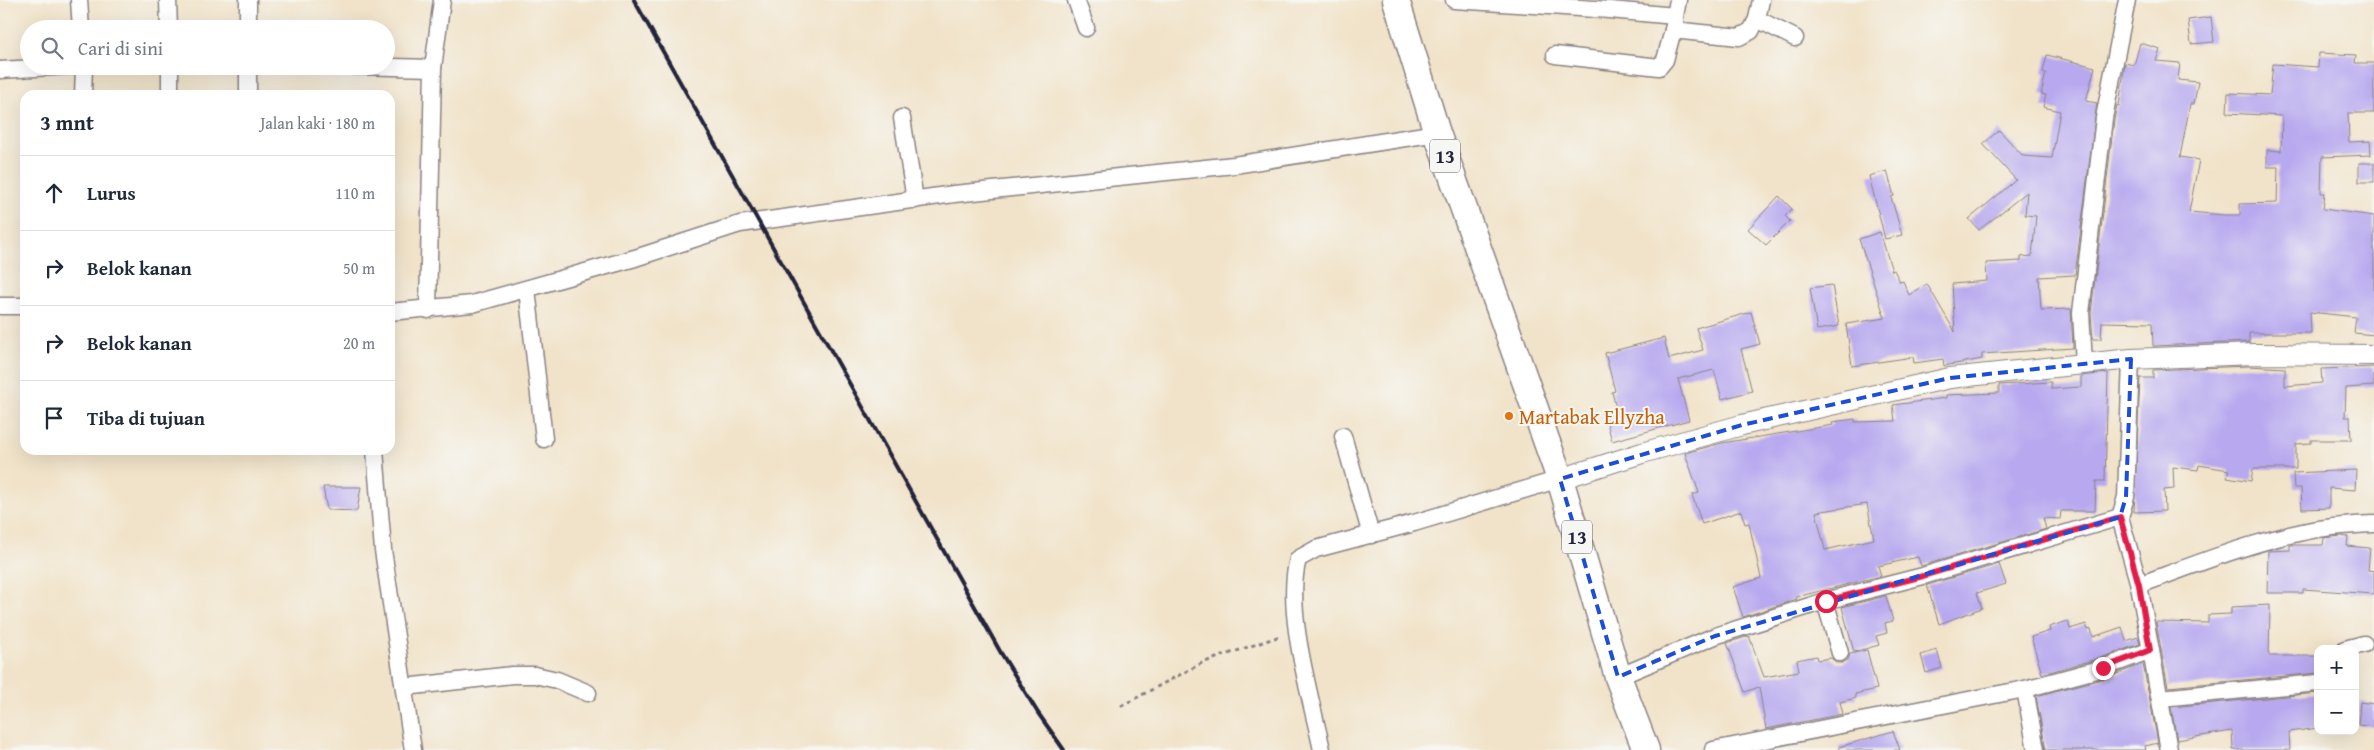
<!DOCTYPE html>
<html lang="id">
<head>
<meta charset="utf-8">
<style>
  body { margin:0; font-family:"Gentium Book Plus",serif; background:#f2f2f3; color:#1f2937 }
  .controls { position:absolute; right:15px; bottom:15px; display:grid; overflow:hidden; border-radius:10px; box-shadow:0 5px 20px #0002 }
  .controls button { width:45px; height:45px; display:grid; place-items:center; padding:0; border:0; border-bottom:1px solid #e0e1e3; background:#fff; color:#1f2937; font:25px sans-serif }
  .stop { position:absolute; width:15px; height:15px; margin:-11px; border:4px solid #e11d48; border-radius:50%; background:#fff }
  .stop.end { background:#e11d48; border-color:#fff; box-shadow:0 1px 5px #0008 }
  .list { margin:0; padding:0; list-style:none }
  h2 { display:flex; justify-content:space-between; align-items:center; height:65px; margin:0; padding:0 20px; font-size:21px }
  h2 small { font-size:16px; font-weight:400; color:#747a83 }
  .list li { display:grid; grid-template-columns:32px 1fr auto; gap:15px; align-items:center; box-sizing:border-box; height:75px; padding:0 20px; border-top:1px solid #e0e1e3 }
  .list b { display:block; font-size:19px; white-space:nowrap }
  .list em { font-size:16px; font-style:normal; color:#747a83 }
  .icon { flex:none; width:28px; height:28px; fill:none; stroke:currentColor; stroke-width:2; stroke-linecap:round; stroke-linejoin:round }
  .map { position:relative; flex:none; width:2374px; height:750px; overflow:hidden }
  .search { position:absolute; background:#fff; box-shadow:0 5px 20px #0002; left:20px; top:20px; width:375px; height:55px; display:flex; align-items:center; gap:12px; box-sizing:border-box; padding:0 18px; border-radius:28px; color:#747a83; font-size:19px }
  .panel { position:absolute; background:#fff; box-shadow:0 5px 20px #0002; left:20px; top:90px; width:375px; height:365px; border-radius:15px }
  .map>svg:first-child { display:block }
</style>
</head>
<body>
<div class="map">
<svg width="2374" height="750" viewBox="0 0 2374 750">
  <rect width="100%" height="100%" fill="#f6f6f2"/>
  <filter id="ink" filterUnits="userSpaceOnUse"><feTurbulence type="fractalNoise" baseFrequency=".02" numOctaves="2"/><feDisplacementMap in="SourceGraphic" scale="10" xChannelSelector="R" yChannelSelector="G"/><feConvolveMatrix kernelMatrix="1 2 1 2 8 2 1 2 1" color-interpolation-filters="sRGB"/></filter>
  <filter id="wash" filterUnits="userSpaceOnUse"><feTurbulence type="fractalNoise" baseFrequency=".0096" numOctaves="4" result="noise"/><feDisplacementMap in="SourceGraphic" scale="20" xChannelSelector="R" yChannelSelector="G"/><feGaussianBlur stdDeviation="1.12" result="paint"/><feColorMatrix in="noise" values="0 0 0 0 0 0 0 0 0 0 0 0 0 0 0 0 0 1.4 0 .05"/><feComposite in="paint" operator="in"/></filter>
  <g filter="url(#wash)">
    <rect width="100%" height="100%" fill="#f1e3c9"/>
    <g id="blocks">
      <g fill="#b7a8ef" fill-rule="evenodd">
        <path d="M2211,17L2214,42L2191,44L2188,20Z"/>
        <path d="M2140,43L2160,49L2156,61L2180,63L2178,80L2198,82L2194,104H2190L2180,157L2199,160L2189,212L2224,215H2240V204L2277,203L2278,167H2267V150L2281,151L2282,116L2227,113L2228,93L2270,95L2273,64L2318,67L2319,53L2356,55L2355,63H2374V113H2348L2349,142L2370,141L2371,155L2322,157L2321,193H2325L2323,209L2374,216V335L2354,333L2356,317L2310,312L2311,333H2249V342L2153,346L2152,323L2102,322L2101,339H2093L2091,313L2114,120L2117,105L2119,106L2125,63L2134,65Z"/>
        <path d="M2047,55L2095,67L2086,101L2097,103L2075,275L2039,277L2041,310L2071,309L2073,348L1982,354V359L1944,366L1943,359L1914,363L1913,357L1852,366L1846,324L1885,318L1859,239L1880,232L1892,271L1894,270L1900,282L1903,281L1909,295L1927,284L1955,332L1952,284L1987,281L1986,263L2021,261V257L2032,256L2036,216L2025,215L2027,192L1979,230L1969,219L2016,180L1983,144L1999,130L2023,156L2052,158L2060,111L2043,107L2046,95L2041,94L2046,73L2043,72Z"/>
        <rect x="2359" y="163" width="15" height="19"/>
        <path d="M1887,171L1894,196L1891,197L1902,235L1885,239L1869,176Z"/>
        <path d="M1779,196L1792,209L1785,216L1790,221L1766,245L1748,229Z"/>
        <path d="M1832,285L1839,326L1817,330L1810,288Z"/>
        <path d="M1751,312L1760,344L1741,349L1752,391L1722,399L1714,370L1678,379L1689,420L1612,441L1605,415L1617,412L1612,392L1615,391L1605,353L1664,338L1669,359L1703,350L1696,328Z"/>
        <path d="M2248,366L2285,368V386L2322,383L2321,369L2374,367V386L2346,388L2345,417H2350L2351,440H2311V443L2296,444V469H2253L2251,481L2227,477L2229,470L2199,465L2198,470L2173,467L2174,489L2164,490L2165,511L2134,512L2140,378H2153V370Z"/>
        <path d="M2108,373L2105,481H2096L2095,511H2061L2060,519L2043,518L2046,529L1921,566L1918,557L1878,566L1881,576L1796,597L1797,599L1743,617L1733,587L1761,578L1749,523L1745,524L1741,511L1702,524L1692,495L1699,493L1685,453L1722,443L1833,425L1832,422L1855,419V422L1895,421L1893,405L1946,398V395L1999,393V385L2051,382V389L2081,387V376ZM1867,504L1874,539L1825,550L1816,512Z"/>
        <path d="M2356,470L2355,490L2329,488V508L2302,509L2301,488H2294L2293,473Z"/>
        <path d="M323,487H361L357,511L327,510Z"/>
        <path d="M2341,536L2348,537L2347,546L2370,548L2368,570L2374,571V594L2303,589V593H2267L2268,551L2290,550V545H2323L2324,538Z"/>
        <path d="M1999,564L2006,584L1977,593L1982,608L1939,624L1927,585Z"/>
        <path d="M1886,596L1893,621L1885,623L1887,633L1876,636L1879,645L1854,652L1842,607Z"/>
        <path d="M2270,605L2269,656H2318V673L2168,687L2156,622L2208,623V615L2231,614V607Z"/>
        <path d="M2068,621L2070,629L2086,624L2088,630L2091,629L2093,637L2122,627L2126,641L2138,637L2140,644L2100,658L2042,674L2031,637L2050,631L2049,627Z"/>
        <path d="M1749,636L1764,677L1799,671L1797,660L1817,656L1818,660L1831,658L1837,663H1842L1848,660L1850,654L1867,650L1877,689L1855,694L1856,698L1840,702L1843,714L1766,729L1759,687L1745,692L1727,643Z"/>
        <path d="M1937,650L1942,668L1926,673L1921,655Z"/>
        <path d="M2143,664L2158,743L2145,746L2146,750H2046L2036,696L2106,678Z"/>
        <path d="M2318,693V728L2289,732L2290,750H2233L2232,731L2177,740L2171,707Z"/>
        <path d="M2360,702L2374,704V727L2358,725Z"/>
        <path d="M1893,731L1900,750H1839V747Z"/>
      </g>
    </g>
  </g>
  <g filter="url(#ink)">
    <use href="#blocks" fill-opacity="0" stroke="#8a8282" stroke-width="1"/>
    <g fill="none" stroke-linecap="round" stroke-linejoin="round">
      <g stroke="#8a8282" stroke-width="19">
        <g id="minor">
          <path d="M79,0L81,29"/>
          <path d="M168,0L169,29"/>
          <path d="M248,0V29"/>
          <path d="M1076,0L1086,28"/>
          <path d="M1454,0L1610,10L1675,16L1678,0"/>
          <path d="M1757,19L1795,38"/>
          <path d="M1675,21L1673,30L1739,37L1751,31L1757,19L1761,0"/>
          <path d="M1555,55L1659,67L1665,60L1673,30"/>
          <path d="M354,66L433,68"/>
          <path d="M0,70L70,66"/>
          <path d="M83,95L84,66"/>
          <path d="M170,95V66"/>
          <path d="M248,95V66"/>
          <path d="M902,118L915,200"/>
          <path d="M527,289L544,439"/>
          <path d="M0,306H25"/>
          <path d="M428,310L433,68L442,0"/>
          <path d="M390,312L472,304L635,258L740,224L954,194L1234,165L1437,133"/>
          <path d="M2131,359L2126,497L2120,517L2139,585L2169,750"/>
          <path d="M2084,363L2081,313L2104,118L2127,0"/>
          <path d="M1343,436L1371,535"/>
          <path d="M375,450L383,550L413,750"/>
          <path d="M2139,585C2191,566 2243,545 2298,533C2323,527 2348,525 2374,524"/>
          <path d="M1825,601L1840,653"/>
          <path d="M2345,649L2364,644"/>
          <path d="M1618,677L1715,636L1825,601L1923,576L2120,517"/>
          <path d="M405,687L512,675H535L557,680L588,693"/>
          <path d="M2025,689L2036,750"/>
          <path d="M2160,698L2318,683"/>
          <path d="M1322,750C1311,697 1284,610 1298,559L1316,549L1414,523L1560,479"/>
          <path d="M1713,750L2025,689L2103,668L2151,650"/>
        </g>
      </g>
      <g stroke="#8a8282" stroke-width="22">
        <path id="tertiary" d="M1560,479L1642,453L1742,425L1950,378L2131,359L2254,354L2374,355"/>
      </g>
      <g stroke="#8a8282" stroke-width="29">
        <path id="trunk" d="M1396,0L1437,133L1560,479L1618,677L1646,750"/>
      </g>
      <path stroke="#8a8282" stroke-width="3" stroke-dasharray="4 4" stroke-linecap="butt" d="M1121,706L1202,663L1280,636"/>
      <use href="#minor" stroke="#fff" stroke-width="16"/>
      <use href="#tertiary" stroke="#fff" stroke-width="20"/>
      <use href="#trunk" stroke="#fff" stroke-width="26"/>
      <path stroke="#22223b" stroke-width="4" d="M634,0L1001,653L1038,713L1064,750"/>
    </g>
  </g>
  <g fill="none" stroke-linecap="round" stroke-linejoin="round" filter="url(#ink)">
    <path stroke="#e11d48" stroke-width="6" d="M1826,601L1923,576L2120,517L2139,585L2150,650L2103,668"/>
  </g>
  <path fill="none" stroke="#1d4ed8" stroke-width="4" stroke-dasharray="10 6" stroke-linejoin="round" d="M2131,359L2126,497L2120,517L1715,636L1618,677L1560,479L1742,425L1950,378Z"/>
  <circle fill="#e8710a" stroke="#f6f6f2" stroke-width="2" cx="1509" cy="416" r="5"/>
  <g text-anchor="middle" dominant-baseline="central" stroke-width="4" stroke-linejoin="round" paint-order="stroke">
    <g fill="#f6f6f2" stroke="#626272" stroke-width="1">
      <rect x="1430" y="139.5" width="30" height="33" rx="4"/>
      <rect x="1562" y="520.5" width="30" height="33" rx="4"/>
    </g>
    <g font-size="19" font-weight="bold" fill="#22223b">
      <text x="1445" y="156">13</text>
      <text x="1577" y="537">13</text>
    </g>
    <g font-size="20" fill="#c56008" stroke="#f6f6f2" text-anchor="start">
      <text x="1519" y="416">Martabak Ellyzha</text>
    </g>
  </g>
</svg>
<div class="controls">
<button>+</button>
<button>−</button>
</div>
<div class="stop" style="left:1826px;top:601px"></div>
<div class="stop end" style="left:2103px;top:668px"></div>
<div class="search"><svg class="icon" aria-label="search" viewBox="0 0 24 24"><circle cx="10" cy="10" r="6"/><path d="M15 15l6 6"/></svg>Cari di sini</div>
<section class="panel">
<h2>3 mnt<small>Jalan kaki · 180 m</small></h2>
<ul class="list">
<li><svg class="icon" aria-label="ahead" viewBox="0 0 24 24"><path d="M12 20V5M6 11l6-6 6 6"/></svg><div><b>Lurus</b></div><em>110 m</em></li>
<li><svg class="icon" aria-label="right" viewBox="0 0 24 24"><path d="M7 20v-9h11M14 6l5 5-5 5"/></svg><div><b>Belok kanan</b></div><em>50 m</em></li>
<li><svg class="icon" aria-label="right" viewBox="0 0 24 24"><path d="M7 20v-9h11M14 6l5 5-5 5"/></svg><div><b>Belok kanan</b></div><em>20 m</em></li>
<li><svg class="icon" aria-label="arrive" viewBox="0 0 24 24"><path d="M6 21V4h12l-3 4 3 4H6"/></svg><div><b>Tiba di tujuan</b></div></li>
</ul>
</section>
</div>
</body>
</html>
